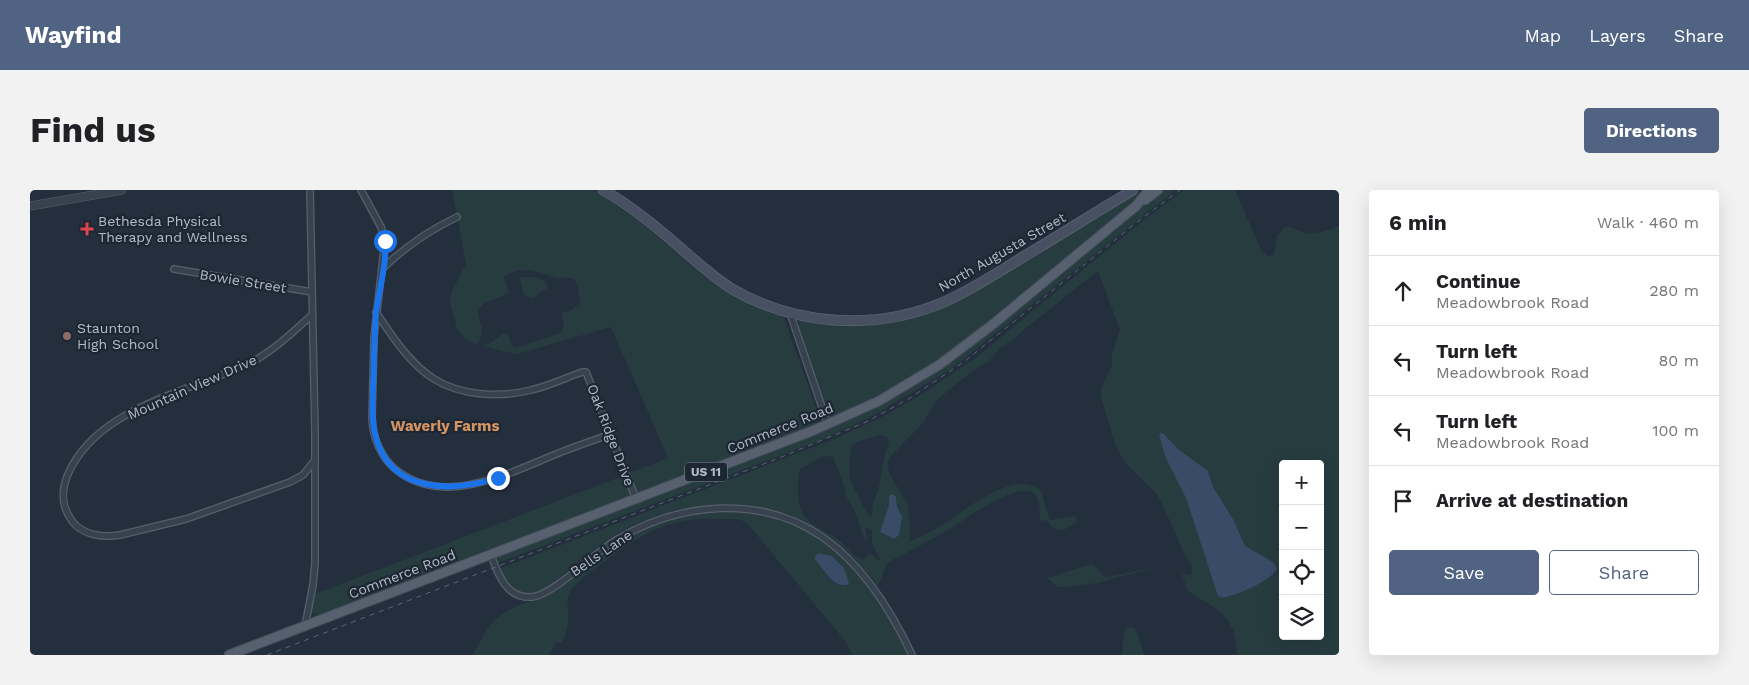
<!DOCTYPE html>
<html lang="en">
<head>
<meta charset="utf-8">
<style>
  body { margin:0; font-family:"Work Sans",sans-serif; background:#f2f2f2; color:#202124 }
  .controls { position:absolute; right:15px; bottom:15px; display:grid; overflow:hidden; border-radius:5px; box-shadow:0 5px 20px #0002 }
  .controls button { width:45px; height:45px; display:grid; place-items:center; padding:0; border:0; border-bottom:1px solid #e0e0e0; background:#fff; color:#202124; font:25px sans-serif }
  .stop { position:absolute; width:15px; height:15px; margin:-11px; border:4px solid #1a73e8; border-radius:50%; background:#fff }
  .stop.end { background:#1a73e8; border-color:#fff; box-shadow:0 1px 5px #0008 }
  .list { margin:0; padding:0; list-style:none }
  h2 { display:flex; justify-content:space-between; align-items:center; height:65px; margin:0; padding:0 20px; font-size:21px }
  h2 small { font-size:16px; font-weight:400; color:#757577 }
  .list li { display:grid; grid-template-columns:32px 1fr auto; gap:15px; align-items:center; box-sizing:border-box; height:70px; padding:0 20px; border-top:1px solid #e0e0e0 }
  .list b { display:block; font-size:19px; white-space:nowrap }
  .list p { margin:0; font-size:16px; white-space:nowrap; color:#757577 }
  .list em { font-size:16px; font-style:normal; color:#757577 }
  .actions { display:flex; gap:10px; padding:15px 20px }
  .actions a { flex:1; padding:11px 0; border:1px solid #506383; border-radius:5px; text-align:center; font-size:18px; color:#506383 }
  .actions .main { background:#506383; color:#fff }
  .icon { flex:none; width:28px; height:28px; fill:none; stroke:currentColor; stroke-width:2; stroke-linecap:round; stroke-linejoin:round }
  .map { position:relative; flex:none; width:1309px; height:465px; overflow:hidden; border-radius:5px }
  header { display:flex; align-items:center; gap:30px; box-sizing:border-box; height:70px; padding:0 25px; background:#506383; color:#fff }
  header strong { font-size:24px }
  nav { display:flex; gap:28px; margin-inline-start:auto; font-size:18px }
  .intro { display:flex; align-items:center; justify-content:space-between; box-sizing:border-box; height:120px; padding:0 30px }
  h1 { margin:0; font-size:35px }
  .button { padding:12px 22px; border-radius:5px; background:#506383; color:#fff; font-size:18px; font-weight:700 }
  main { display:flex; gap:30px; padding:0 30px }
  aside { flex:1; background:#fff; border-radius:5px; box-shadow:0 5px 20px #0002 }
  .map>svg:first-child { display:block }
</style>
</head>
<body>
<header>
<strong>Wayfind</strong>
<nav><a>Map</a><a>Layers</a><a>Share</a></nav>
</header>
<div class="intro"><h1>Find us</h1><a class="button">Directions</a></div>
<main>
<div class="map">
<svg width="1309" height="465" viewBox="0 0 1309 465">
  <rect width="100%" height="100%" fill="#242f3e"/>
  <g fill="#263c3f" fill-rule="evenodd">
    <path d="M422,0H564L611,32L664,78L691,98L726,116L754,128L786,218L788,225L785,235L715,263L608,302L605,299L599,283L638,268L581,137L487,164L452,156L460,153L474,143L478,145L482,155L486,158L531,143L534,134L532,122L540,121L550,113L549,102L545,90C538,86 532,89 525,87C506,82 492,74 474,87L479,103C469,110 454,109 448,120C449,137 457,137 447,155L434,148L427,138L420,113L422,101L436,74Z"/>
    <path d="M1114,0L1107,10L979,116L912,168L857,202L805,227H801L798,224L768,138L769,132L771,130L891,123L1099,7Z"/>
    <path d="M1132,0H1146L921,179L846,224L796,248L468,373V368L470,364L875,199Z"/>
    <path d="M1154,0H1205L1232,62L1239,67L1244,64L1247,46L1255,37C1263,37 1268,41 1276,43C1286,45 1299,40 1309,36V465H1207C1206,423 1187,421 1157,400L1152,384L1160,385L1163,379L1153,361L1131,311L1125,302L1095,273L1085,254L1071,207V199L1082,175V163L1090,140L1068,81L996,138L985,148L970,158L960,170L940,183L907,210L893,233L860,267C852,283 871,299 877,313C879,320 881,345 879,352C889,347 901,342 911,336C933,322 985,277 1011,301L1020,330L1046,326L1047,332L1036,339L1029,340L1021,336L1017,330L1010,331C1010,323 1011,308 1003,303C983,292 935,330 918,340C898,352 877,362 857,373L848,396C832,376 814,355 791,341C731,302 654,309 592,341C568,354 541,379 519,396C496,410 480,404 469,379L802,250L850,228L889,206L943,170L1115,29ZM1134,244L1148,259L1178,281L1183,297L1203,329L1214,354L1219,359L1228,363L1244,384L1235,390L1198,407L1192,408L1188,405L1156,308L1131,253L1129,245ZM849,245L857,247L859,253L855,264L848,301L843,313L842,325L840,327C835,322 823,296 820,289C818,285 820,257 823,254C827,251 843,248 849,245ZM794,266L803,267L814,295L816,306L823,317L834,348L838,352L835,338L837,337L842,341V353L850,369L848,371L845,367L840,364L833,370C823,367 817,357 809,350C801,344 781,335 776,328C766,317 767,292 770,279ZM1253,274H1290V446H1253ZM859,306L866,307C867,318 873,325 870,336L854,345L850,341L859,315Z"/>
    <path d="M492,87H506L516,92L518,98L510,102L504,109L496,106L493,102L490,89Z"/>
    <path d="M595,285L602,304L600,306L290,426L281,422L285,404Z"/>
    <path d="M677,320C701,320 725,321 749,328C810,347 852,411 878,465H822L816,452L717,333C710,328 700,329 692,329C642,326 614,342 576,370C564,379 549,389 541,400C535,409 539,424 538,434C537,441 534,447 532,453L526,452L519,465H443C457,438 464,424 495,413C502,410 509,410 516,405C541,390 563,369 587,352C614,334 646,327 677,320ZM789,363C809,366 812,375 819,393L816,396C812,396 808,396 804,393C799,389 786,371 785,366Z"/>
    <path d="M1061,374L1067,377L1073,386L1078,387L1126,377L1068,393L1034,397H1028L1017,388Z"/>
    <path d="M1103,437L1107,441L1114,465H1092L1094,442L1097,438Z"/>
  </g>
  <g fill="#394c67">
    <path d="M1131,243L1134,244L1148,259L1178,281L1183,297L1203,329L1215,356L1243,372L1247,378C1244,390 1204,406 1192,408L1188,406L1156,308L1135,266L1129,245Z"/>
    <path d="M862,304L866,307L867,316L872,327L869,345L864,349L850,342L859,315V306Z"/>
    <path d="M789,363L802,366L814,378L819,393L817,395C802,398 794,379 785,369V366Z"/>
  </g>
  <g fill="none" stroke-linecap="round" stroke-linejoin="round">
    <g stroke="#565f6c" stroke-width="8">
      <g id="minor">
        <path d="M331,0L351,37L355,51L344,147L342,229C343,248 351,267 365,279C412,318 477,284 524,265C543,257 562,251 581,244"/>
        <path d="M353,78C375,57 400,40 427,27"/>
        <path d="M144,79L282,102"/>
        <path d="M346,122C362,146 379,173 404,189C431,206 471,208 501,200C519,196 535,188 552,182H556L606,309"/>
        <path d="M760,123L798,235"/>
        <path d="M282,125C263,142 244,160 222,172C161,202 68,216 38,284C31,301 31,316 42,331C52,345 73,348 90,345L156,329L260,292L273,285L285,270"/>
        <path d="M461,365C468,384 476,409 502,407C523,405 564,363 586,350C650,312 731,304 794,348C833,376 862,422 882,465"/>
        <path d="M275,436L283,395L285,373V242L280,0"/>
      </g>
    </g>
    <g stroke="#565f6c" stroke-width="9">
      <path id="tertiary" d="M0,16L92,0"/>
    </g>
    <g stroke="#565f6c" stroke-width="11">
      <path id="secondary" d="M573,0C600,15 623,34 646,54C664,70 682,86 702,99C766,136 846,141 914,112C941,100 967,83 993,67C1030,45 1066,22 1103,0"/>
    </g>
    <g stroke="#414a57" stroke-width="11">
      <g id="primary">
        <path d="M1115,10L1128,0"/>
        <path d="M199,465L782,241L849,211L909,175L962,135L1106,16L1119,0"/>
      </g>
    </g>
    <use href="#minor" stroke="#38414e" stroke-width="5.5"/>
    <use href="#tertiary" stroke="#38414e" stroke-width="8"/>
    <use href="#secondary" stroke="#465061" stroke-width="9"/>
    <use href="#primary" stroke="#56606e" stroke-width="9"/>
    <path stroke="#5a6575" stroke-width="1" stroke-dasharray="5 5" stroke-linecap="butt" d="M237,465L749,268L838,231L880,208L935,171L1106,33L1150,0"/>
  </g>
  <g fill="none" stroke-linecap="round" stroke-linejoin="round">
    <path stroke="#1a73e8" stroke-width="6" d="M355,51C357,75 349,99 346,123C344,148 344,173 343,199C343,215 341,232 346,248C362,304 423,302 468,288"/>
  </g>
  <path fill="#e0444e" stroke="#1d2633" stroke-width="2" d="M54.5 31.5h5v5h5v5h-5v5h-5v-5h-5v-5h5z"/>
  <circle fill="#8d6e63" stroke="#1d2633" stroke-width="2" cx="37" cy="146" r="5"/>
  <g text-anchor="middle" dominant-baseline="central" stroke-width="4.5" stroke-linejoin="round" paint-order="stroke">
    <rect fill="#1d2633" stroke="#878f9c" stroke-width="1" x="655" y="272.5" width="42" height="19" rx="4"/>
    <g font-size="12" font-weight="bold" fill="#b4bcc9">
      <text x="676" y="282">US 11</text>
    </g>
    <g font-size="14" fill="#b4bcc9" stroke="#1d2633" text-anchor="start">
      <text x="68" y="31">Bethesda Physical<tspan x="68" dy="16">Therapy and Wellness</tspan></text>
      <text x="47" y="138">Staunton<tspan x="47" dy="16">High School</tspan></text>
    </g>
    <g font-size="14" fill="#b4bcc9" stroke="#1d2633">
      <text transform="translate(972 62) rotate(-30)">North Augusta Street</text>
      <text transform="translate(213 91) rotate(9)">Bowie Street</text>
      <text transform="translate(162 197) rotate(-24)">Mountain View Drive</text>
      <text transform="translate(750 238) rotate(-22)">Commerce Road</text>
      <text transform="translate(581 245) rotate(69)">Oak Ridge Drive</text>
      <text transform="translate(571 363) rotate(-34)">Bells Lane</text>
      <text transform="translate(372 384) rotate(-21)">Commerce Road</text>
    </g>
    <g font-size="15" font-weight="bold" fill="#d59563" stroke="#1d2633">
      <text x="415" y="236">Waverly Farms</text>
    </g>
  </g>
</svg>
<div class="controls">
<button>+</button>
<button>−</button>
<button><svg class="icon" aria-label="locate" viewBox="0 0 24 24"><circle cx="12" cy="12" r="6"/><path d="M12 2v4M12 18v4M2 12h4M18 12h4"/></svg></button>
<button><svg class="icon" aria-label="layers" viewBox="0 0 24 24"><path d="M12 4l9 5-9 5-9-5zM3 14l9 5 9-5"/></svg></button>
</div>
<div class="stop" style="left:355px;top:51px"></div>
<div class="stop end" style="left:468px;top:288px"></div>
</div>
<aside>
<h2>6 min<small>Walk · 460 m</small></h2>
<ul class="list">
<li><svg class="icon" aria-label="ahead" viewBox="0 0 24 24"><path d="M12 20V5M6 11l6-6 6 6"/></svg><div><b>Continue</b><p>Meadowbrook Road</p></div><em>280 m</em></li>
<li><svg class="icon" aria-label="left" viewBox="0 0 24 24"><path d="M17 20v-9H6M10 6l-5 5 5 5"/></svg><div><b>Turn left</b><p>Meadowbrook Road</p></div><em>80 m</em></li>
<li><svg class="icon" aria-label="left" viewBox="0 0 24 24"><path d="M17 20v-9H6M10 6l-5 5 5 5"/></svg><div><b>Turn left</b><p>Meadowbrook Road</p></div><em>100 m</em></li>
<li><svg class="icon" aria-label="arrive" viewBox="0 0 24 24"><path d="M6 21V4h12l-3 4 3 4H6"/></svg><div><b>Arrive at destination</b></div></li>
</ul>
<div class="actions"><a class="main">Save</a><a>Share</a></div>
</aside>
</main>
</body>
</html>
